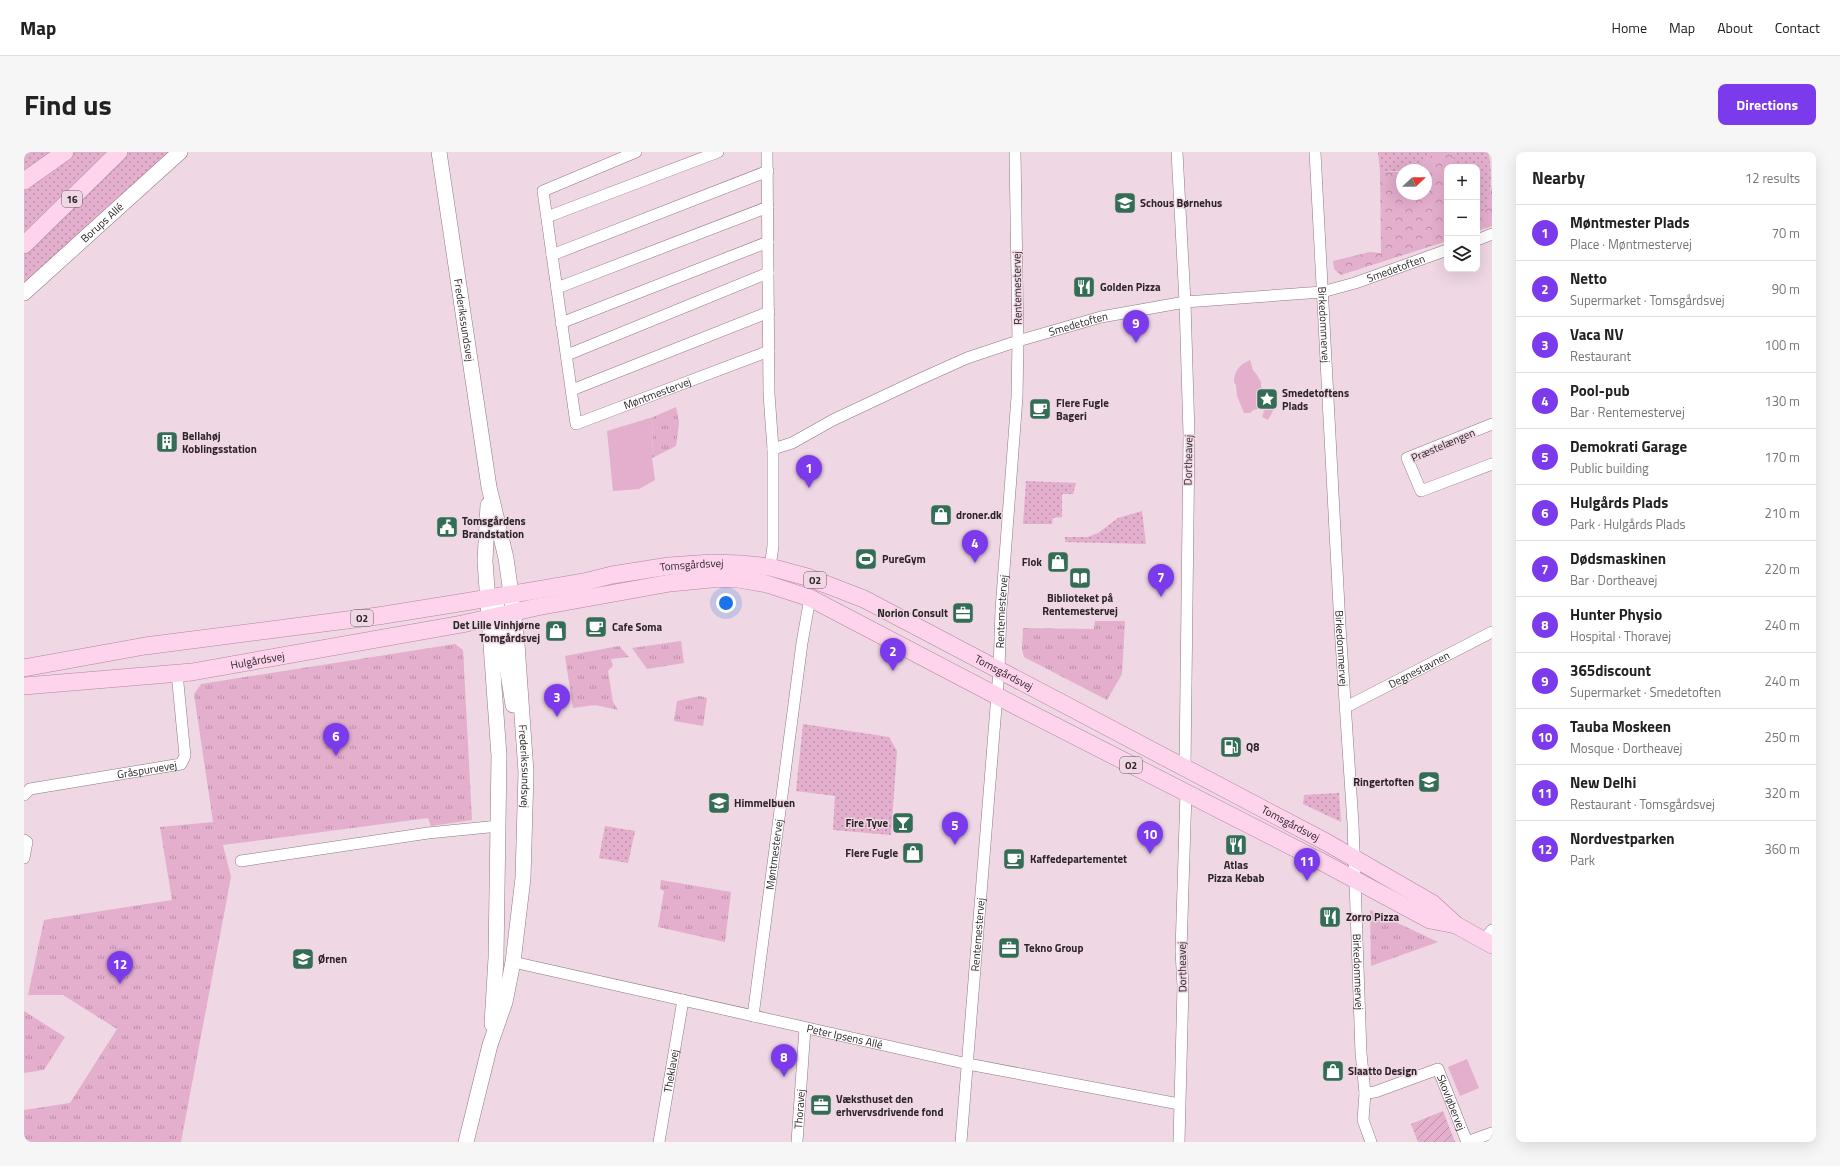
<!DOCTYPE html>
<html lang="en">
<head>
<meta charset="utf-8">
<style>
  body { margin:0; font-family:"Titillium Web",sans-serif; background:#f6f6f6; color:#222 }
  .controls { position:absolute; right:12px; top:12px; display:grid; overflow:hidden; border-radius:8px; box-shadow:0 4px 16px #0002 }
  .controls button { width:36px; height:36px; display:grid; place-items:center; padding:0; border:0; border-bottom:1px solid #e0e0e0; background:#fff; color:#222; font:20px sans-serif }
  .compass { position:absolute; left:1372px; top:12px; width:36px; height:36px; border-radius:50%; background:#fff; box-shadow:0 4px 16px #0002; rotate:68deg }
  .you { position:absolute; left:702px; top:451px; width:14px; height:14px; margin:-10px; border:3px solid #fff; border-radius:50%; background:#1a73e8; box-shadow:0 0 0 6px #1a73e833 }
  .badge { display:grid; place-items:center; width:26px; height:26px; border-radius:50%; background:#7c3aed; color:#fff; font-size:13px; font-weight:700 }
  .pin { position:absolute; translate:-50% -33px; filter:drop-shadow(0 1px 2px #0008) }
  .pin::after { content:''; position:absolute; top:21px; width:14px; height:12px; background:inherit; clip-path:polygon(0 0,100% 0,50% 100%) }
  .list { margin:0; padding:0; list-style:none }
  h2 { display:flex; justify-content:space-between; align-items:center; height:52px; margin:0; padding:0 16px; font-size:17px }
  h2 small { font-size:13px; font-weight:400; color:#767676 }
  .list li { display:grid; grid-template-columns:26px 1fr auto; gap:12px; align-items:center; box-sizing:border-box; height:56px; padding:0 16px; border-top:1px solid #e0e0e0 }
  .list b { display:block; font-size:15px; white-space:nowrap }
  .list p { margin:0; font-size:13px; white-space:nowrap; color:#767676 }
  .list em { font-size:13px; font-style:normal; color:#767676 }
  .icon { flex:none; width:22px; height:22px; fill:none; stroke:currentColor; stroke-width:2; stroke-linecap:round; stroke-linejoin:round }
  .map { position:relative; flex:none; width:1468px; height:990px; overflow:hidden; border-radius:8px }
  header { display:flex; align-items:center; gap:24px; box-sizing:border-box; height:56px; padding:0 20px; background:#fff; border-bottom:1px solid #e0e0e0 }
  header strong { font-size:19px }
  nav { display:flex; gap:22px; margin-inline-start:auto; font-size:14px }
  .intro { display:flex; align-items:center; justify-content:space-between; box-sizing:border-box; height:96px; padding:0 24px }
  h1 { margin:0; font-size:28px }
  .button { padding:10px 18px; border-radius:8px; background:#7c3aed; color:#fff; font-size:14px; font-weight:700 }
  main { display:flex; gap:24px; padding:0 24px }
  aside { flex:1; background:#fff; border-radius:8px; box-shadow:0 4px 16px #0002 }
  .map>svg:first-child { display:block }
</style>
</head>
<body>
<header>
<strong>Map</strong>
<nav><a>Home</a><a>Map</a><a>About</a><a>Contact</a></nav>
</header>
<div class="intro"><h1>Find us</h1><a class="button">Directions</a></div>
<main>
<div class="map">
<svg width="1468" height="990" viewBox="0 0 1468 990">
  <defs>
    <pattern id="grass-dots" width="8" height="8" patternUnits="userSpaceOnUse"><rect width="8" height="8" fill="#e4aecd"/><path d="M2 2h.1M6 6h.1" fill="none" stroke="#b98da6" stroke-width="1.8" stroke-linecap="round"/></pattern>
    <pattern id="forest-crowns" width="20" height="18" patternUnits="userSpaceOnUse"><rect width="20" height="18" fill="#e4aecd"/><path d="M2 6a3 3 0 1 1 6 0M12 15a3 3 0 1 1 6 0" fill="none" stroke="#b98da6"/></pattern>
    <pattern id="park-tufts" width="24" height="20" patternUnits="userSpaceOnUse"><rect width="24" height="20" fill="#e4aecd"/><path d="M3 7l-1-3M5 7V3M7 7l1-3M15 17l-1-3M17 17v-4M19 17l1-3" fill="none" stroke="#b98da6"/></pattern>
    <pattern id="garden-furrows" width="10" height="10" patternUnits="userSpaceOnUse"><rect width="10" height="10" fill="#e4aecd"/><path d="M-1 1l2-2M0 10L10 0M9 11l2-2" fill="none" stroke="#b98da6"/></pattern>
  </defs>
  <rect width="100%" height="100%" fill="#efd7e4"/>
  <g fill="url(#grass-dots)">
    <path d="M0,0H146L0,132Z"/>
    <path d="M1354,0H1407V5L1391,18L1356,20Z"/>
    <path d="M1432,0H1464C1468,10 1468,44 1463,55C1461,59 1457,62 1454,65L1453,15H1425Z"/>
    <path d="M1002,329L1052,331L1049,342H1038V365L1029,366L1028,372H999Z"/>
    <path d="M1118,359L1122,392L1041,390V385H1064L1074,381L1094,366Z"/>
    <path d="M779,572L865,585L873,599L867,683L809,678L811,644L772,639Z"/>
    <path d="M1315,641L1317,670L1279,652L1280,643Z"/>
    <path d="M581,674L611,679L604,711L575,706Z"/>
  </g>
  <g fill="url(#forest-crowns)">
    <path d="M1407,0H1432L1425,15H1423V89L1317,123L1310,117L1309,109L1346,100L1357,101L1356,20H1378V42H1402V18H1391L1407,5Z"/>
    <path d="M1468,33V74L1453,79V65L1463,55Z"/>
  </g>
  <g fill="url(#park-tufts)">
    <path d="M652,255L655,270L652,294L628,306L629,265Z"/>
    <path d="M1071,469H1101L1098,522L1083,548L1000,505L998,497L999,476L1070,477Z"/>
    <path d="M657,489L660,511L623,517L608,496Z"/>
    <path d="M431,492L439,498L448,668L407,674L404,666L199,693L207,725L157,990H0V958L46,951L93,877L39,843H4L20,768L148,748L136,675L189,670L170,542L177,532Z"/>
    <path d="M595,494L605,505L587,507L589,514L584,519L589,550L594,558L571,553L549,556L541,504Z"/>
    <path d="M676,544L683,546L679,574L650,569L653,549Z"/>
    <path d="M637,728L707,740L701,790L634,775L640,739L636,737Z"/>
    <path d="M1346,758L1414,790L1347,814Z"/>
    <path d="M0,859L41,885L20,918L0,921Z"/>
  </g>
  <path fill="url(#garden-furrows)" d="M1419,959L1431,990H1394L1387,972Z"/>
  <g fill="#e4aecd">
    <path d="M1226,208L1229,218L1233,223L1237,230V235L1243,242L1245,248L1248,250L1250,257L1244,268L1238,265L1240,259L1238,256L1229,258L1226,261H1220L1213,244L1212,233L1210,231C1210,219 1215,213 1226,208Z"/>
    <path d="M629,265L628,306L631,328L615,337L589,339L583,279Z"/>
    <path d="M1443,907L1455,936L1436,944L1424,915Z"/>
  </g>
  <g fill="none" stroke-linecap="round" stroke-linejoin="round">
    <g stroke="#8e7884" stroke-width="12">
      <g id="street">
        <path id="s1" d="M612,0L519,39L552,272L745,199"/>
        <path d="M743,0L745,242L749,297V394L746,415"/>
        <path d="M1153,0L1161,150L1165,283L1161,617"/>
        <path id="s2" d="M1291,0L1316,474L1329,672L1337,901L1341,941L1339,968L1347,990"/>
        <path d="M523,65L694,0"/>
        <path d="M1453,88L1468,82"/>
        <path d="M528,103L744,19"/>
        <path d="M533,136L744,55"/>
        <path d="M537,171L744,90"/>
        <path d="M543,203L744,121"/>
        <path d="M548,238L745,160"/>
        <path d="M1468,272L1383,306L1397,339L1468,312"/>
        <path id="s3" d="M749,297L768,291L809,268L894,228L943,206L994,189L1077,165L1161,150L1298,140L1331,131L1423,98"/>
        <path id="s4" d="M1322,555L1468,480"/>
        <path id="s5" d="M0,643L6,637L157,612L161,604L153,521"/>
        <path d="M0,688L3,690L0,706"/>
        <path d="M217,709L404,681L475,674"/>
        <path d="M1460,788L1468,778"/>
        <path id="s6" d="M489,810L944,912L1155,952"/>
        <path id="s7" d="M729,864L778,491L786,446"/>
        <path id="s8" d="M1341,941L1351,940L1414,917L1443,990"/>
        <path id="s9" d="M635,990L659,848"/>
        <path id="s10" d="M773,990L781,876"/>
        <path id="s11" d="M937,990L975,518L977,458L993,245L994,189L991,0"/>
        <path d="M1155,990L1159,834L1157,799L1162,640"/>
        <path d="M1443,990L1468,981"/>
      </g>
    </g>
    <g stroke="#8e7884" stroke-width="16">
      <g id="secondary">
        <path id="s12" d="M415,0L465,335L482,406L487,442L493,492L502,620L499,726L489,810L481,850L466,893L442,990"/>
        <path id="s13" d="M0,141L156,0"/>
        <path d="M464,353L461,409L475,604L472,806L468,872"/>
        <path d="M472,453L478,468L482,508L489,553"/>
      </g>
    </g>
    <g stroke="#b3849e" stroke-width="18">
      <g id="primary">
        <path d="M0,29L41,0"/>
        <path d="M0,93L95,0"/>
        <path id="s14" d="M0,516L121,494L354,464L441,450L560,430L588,423L645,414L688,411L717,412L746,415L783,425L840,447L975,518L1302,690L1408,751L1432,773L1468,793"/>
        <path id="s15" d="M0,534L168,520L438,472L513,455L646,431L687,427H714L743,432L786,446L996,556L1298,710L1406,768L1432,773"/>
      </g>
    </g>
    <use href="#street" stroke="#fff" stroke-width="11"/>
    <use href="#secondary" stroke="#fff" stroke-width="15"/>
    <use href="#primary" stroke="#fdd4eb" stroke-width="17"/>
  </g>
  <defs>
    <g id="school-square" transform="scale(1.15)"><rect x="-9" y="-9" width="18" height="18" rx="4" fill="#346d55" stroke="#efd7e4"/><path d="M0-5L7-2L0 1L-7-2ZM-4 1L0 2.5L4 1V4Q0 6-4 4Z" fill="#fff"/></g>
    <g id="restaurant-square" transform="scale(1.15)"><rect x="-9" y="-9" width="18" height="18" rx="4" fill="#346d55" stroke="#efd7e4"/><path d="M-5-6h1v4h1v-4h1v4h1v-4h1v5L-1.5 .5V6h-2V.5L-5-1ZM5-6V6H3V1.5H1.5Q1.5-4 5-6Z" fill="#fff"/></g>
    <g id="sight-square" transform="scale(1.15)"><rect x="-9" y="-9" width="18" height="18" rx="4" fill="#346d55" stroke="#efd7e4"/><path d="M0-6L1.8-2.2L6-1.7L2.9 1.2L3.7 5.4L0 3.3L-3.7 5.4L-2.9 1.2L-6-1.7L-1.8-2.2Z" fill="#fff"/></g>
    <g id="cafe-square" transform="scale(1.15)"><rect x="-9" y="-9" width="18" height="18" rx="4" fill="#346d55" stroke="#efd7e4"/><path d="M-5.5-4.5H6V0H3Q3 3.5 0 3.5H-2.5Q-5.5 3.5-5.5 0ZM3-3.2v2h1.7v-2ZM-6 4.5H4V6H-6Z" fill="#fff"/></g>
    <g id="building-square" transform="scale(1.15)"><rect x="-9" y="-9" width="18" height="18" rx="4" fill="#346d55" stroke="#efd7e4"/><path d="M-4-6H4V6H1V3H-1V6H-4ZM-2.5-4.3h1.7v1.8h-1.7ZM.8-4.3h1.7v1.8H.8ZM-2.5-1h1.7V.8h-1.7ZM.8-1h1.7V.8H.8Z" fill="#fff"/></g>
    <g id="shop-square" transform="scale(1.15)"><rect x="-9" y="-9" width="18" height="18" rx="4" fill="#346d55" stroke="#efd7e4"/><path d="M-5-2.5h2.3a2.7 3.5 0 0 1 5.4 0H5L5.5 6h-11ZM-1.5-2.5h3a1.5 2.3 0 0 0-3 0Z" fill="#fff"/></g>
    <g id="civic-square" transform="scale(1.15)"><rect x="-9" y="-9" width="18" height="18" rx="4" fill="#346d55" stroke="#efd7e4"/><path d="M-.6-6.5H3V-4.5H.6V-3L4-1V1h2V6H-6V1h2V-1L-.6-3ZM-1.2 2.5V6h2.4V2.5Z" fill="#fff"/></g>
    <g id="stadium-square" transform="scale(1.15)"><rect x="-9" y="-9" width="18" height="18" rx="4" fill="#346d55" stroke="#efd7e4"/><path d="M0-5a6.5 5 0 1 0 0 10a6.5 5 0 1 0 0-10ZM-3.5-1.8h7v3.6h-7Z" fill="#fff"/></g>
    <g id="library-square" transform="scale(1.15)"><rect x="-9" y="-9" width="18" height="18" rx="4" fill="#346d55" stroke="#efd7e4"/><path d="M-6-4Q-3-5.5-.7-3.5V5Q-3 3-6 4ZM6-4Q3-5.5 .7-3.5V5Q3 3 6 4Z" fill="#fff"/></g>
    <g id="office-square" transform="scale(1.15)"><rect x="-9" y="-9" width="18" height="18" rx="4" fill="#346d55" stroke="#efd7e4"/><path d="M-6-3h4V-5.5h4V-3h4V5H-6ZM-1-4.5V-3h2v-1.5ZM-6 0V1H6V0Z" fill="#fff"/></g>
    <g id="fuel-square" transform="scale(1.15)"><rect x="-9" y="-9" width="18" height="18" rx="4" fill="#346d55" stroke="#efd7e4"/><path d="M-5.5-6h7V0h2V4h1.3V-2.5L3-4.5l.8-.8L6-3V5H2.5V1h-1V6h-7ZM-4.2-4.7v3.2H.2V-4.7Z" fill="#fff"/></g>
    <g id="bar-square" transform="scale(1.15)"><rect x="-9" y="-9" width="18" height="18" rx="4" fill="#346d55" stroke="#efd7e4"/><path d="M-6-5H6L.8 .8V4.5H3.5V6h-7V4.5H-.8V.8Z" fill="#fff"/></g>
  </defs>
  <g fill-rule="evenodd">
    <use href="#school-square" x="1101" y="51"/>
    <use href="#restaurant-square" x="1060" y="135"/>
    <use href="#sight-square" x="1243" y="247"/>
    <use href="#cafe-square" x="1016" y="257"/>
    <use href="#building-square" x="143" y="290"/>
    <use href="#shop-square" x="917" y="363"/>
    <use href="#civic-square" x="423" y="375"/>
    <use href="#stadium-square" x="842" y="407"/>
    <use href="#shop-square" x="1034" y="410"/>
    <use href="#library-square" x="1056" y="426"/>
    <use href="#office-square" x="939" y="461"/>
    <use href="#cafe-square" x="572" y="475"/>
    <use href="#shop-square" x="532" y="479"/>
    <use href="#fuel-square" x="1207" y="595"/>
    <use href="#school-square" x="1405" y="630"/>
    <use href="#school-square" x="695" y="651"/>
    <use href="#bar-square" x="879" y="671"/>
    <use href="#restaurant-square" x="1212" y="693"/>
    <use href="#shop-square" x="889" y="701"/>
    <use href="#cafe-square" x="990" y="707"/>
    <use href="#restaurant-square" x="1306" y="765"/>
    <use href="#office-square" x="985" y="796"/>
    <use href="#school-square" x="279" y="807"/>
    <use href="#shop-square" x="1309" y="919"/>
    <use href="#office-square" x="797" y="953"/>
  </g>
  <g text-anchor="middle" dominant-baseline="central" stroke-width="3" stroke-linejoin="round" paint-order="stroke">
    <g fill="#efd7e4" stroke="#665a60" stroke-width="1">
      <rect x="38" y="39" width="20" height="16" rx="3"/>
      <rect x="780" y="420" width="22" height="16" rx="3"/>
      <rect x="327" y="458" width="22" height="16" rx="3"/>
      <rect x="1096" y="605" width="22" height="16" rx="3"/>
    </g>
    <g font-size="10" font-weight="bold" fill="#2c2428">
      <text x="48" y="47">16</text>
      <text x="791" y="428">O2</text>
      <text x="338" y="466">O2</text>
      <text x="1107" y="613">O2</text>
    </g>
    <g font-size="11" font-weight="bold" fill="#2c2428" stroke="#efd7e4" text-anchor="start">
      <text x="1116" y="51">Schous Børnehus</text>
      <text x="1076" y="135">Golden Pizza</text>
      <text x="1258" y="241">Smedetoftens<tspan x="1258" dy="13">Plads</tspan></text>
      <text x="1032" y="251">Flere Fugle<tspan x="1032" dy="13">Bageri</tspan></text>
      <text x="158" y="284">Bellahøj<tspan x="158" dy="13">Koblingsstation</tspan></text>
      <text x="932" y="363">droner.dk</text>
      <text x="438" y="369">Tomsgårdens<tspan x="438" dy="13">Brandstation</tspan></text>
      <text x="858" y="407">PureGym</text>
      <text x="1018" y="410" text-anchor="end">Flok</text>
      <text x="1056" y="446" text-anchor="middle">Biblioteket på<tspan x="1056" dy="13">Rentemestervej</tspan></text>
      <text x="924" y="461" text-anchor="end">Norion Consult</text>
      <text x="516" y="473" text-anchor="end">Det Lille Vinhjørne<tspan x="516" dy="13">Tomgårdsvej</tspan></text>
      <text x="588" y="475">Cafe Soma</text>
      <text x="1222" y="595">Q8</text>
      <text x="1390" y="630" text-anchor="end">Ringertoften</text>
      <text x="710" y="651">Himmelbuen</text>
      <text x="864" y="671" text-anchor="end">Fire Tyve</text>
      <text x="874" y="701" text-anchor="end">Flere Fugle</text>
      <text x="1006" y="707">Kaffedepartementet</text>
      <text x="1212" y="713" text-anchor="middle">Atlas<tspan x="1212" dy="13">Pizza Kebab</tspan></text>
      <text x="1322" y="765">Zorro Pizza</text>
      <text x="1000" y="796">Tekno Group</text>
      <text x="294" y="807">Ørnen</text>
      <text x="1324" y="919">Slaatto Design</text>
      <text x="812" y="947">Væksthuset den<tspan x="812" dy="13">erhvervsdrivende fond</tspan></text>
    </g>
    <g font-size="11" fill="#2c2428" stroke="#efd7e4">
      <text stroke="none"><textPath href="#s13" startOffset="105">Borups Allé</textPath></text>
      <text stroke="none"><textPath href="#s3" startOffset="655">Smedetoften</textPath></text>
      <text transform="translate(993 136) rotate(-91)">Rentemestervej</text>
      <text stroke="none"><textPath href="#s12" startOffset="170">Frederikssundsvej</textPath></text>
      <text stroke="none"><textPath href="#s2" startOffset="173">Birkedommervej</textPath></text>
      <text stroke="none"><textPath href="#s3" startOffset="331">Smedetoften</textPath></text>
      <text stroke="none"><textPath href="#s1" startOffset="423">Møntmestervej</textPath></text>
      <text transform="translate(1419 293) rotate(-23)">Præstelængen</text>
      <text transform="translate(1164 308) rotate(-89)">Dortheavej</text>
      <text stroke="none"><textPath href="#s14" startOffset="676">Tomsgårdsvej</textPath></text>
      <text stroke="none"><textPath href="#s11" startOffset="532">Rentemestervej</textPath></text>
      <text stroke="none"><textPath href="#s2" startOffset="497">Birkedommervej</textPath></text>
      <text stroke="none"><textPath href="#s15" startOffset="235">Hulgårdsvej</textPath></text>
      <text stroke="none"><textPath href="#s4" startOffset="82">Degnestavnen</textPath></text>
      <text stroke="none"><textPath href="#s14" startOffset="1012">Tomsgårdsvej</textPath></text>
      <text stroke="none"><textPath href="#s12" startOffset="621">Frederikssundsvej</textPath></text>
      <text stroke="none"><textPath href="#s5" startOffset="127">Gråspurvevej</textPath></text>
      <text stroke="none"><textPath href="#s14" startOffset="1336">Tomsgårdsvej</textPath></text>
      <text stroke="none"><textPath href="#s7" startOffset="163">Møntmestervej</textPath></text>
      <text stroke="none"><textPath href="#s11" startOffset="208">Rentemestervej</textPath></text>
      <text transform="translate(1158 815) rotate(-91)">Dortheavej</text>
      <text stroke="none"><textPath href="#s2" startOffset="821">Birkedommervej</textPath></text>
      <text stroke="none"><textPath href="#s6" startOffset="340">Peter Ipsens Allé</textPath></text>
      <text stroke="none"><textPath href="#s9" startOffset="72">Theklavej</textPath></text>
      <text stroke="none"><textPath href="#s8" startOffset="113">Skovløbervej</textPath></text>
      <text stroke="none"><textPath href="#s10" startOffset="33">Thoravej</textPath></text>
    </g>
  </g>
</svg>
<div class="controls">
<button>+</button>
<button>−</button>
<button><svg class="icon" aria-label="layers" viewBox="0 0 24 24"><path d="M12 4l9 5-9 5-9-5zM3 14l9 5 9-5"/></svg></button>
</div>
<svg class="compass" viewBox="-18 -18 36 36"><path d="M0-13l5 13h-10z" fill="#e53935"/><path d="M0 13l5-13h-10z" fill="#767676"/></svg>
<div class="you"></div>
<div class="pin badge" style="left:785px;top:336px">1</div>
<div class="pin badge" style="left:869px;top:519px">2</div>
<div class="pin badge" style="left:533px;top:565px">3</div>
<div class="pin badge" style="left:951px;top:411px">4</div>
<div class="pin badge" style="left:931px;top:693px">5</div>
<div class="pin badge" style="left:312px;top:604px">6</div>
<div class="pin badge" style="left:1137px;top:445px">7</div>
<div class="pin badge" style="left:760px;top:925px">8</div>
<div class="pin badge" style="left:1112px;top:191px">9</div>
<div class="pin badge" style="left:1126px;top:702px">10</div>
<div class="pin badge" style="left:1283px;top:729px">11</div>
<div class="pin badge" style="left:96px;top:832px">12</div>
</div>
<aside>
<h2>Nearby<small>12 results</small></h2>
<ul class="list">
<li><span class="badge">1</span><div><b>Møntmester Plads</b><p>Place · Møntmestervej</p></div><em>70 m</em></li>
<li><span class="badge">2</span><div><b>Netto</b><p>Supermarket · Tomsgårdsvej</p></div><em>90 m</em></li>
<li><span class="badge">3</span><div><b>Vaca NV</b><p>Restaurant</p></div><em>100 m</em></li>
<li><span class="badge">4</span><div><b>Pool-pub</b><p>Bar · Rentemestervej</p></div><em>130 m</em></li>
<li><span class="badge">5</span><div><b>Demokrati Garage</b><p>Public building</p></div><em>170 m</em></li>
<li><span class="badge">6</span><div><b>Hulgårds Plads</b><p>Park · Hulgårds Plads</p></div><em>210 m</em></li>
<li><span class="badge">7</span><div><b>Dødsmaskinen</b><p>Bar · Dortheavej</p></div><em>220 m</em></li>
<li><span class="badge">8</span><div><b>Hunter Physio</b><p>Hospital · Thoravej</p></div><em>240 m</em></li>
<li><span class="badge">9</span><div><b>365discount</b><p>Supermarket · Smedetoften</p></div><em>240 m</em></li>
<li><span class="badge">10</span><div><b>Tauba Moskeen</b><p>Mosque · Dortheavej</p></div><em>250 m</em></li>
<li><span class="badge">11</span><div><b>New Delhi</b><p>Restaurant · Tomsgårdsvej</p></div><em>320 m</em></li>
<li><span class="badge">12</span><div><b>Nordvestparken</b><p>Park</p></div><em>360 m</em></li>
</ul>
</aside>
</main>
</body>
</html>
